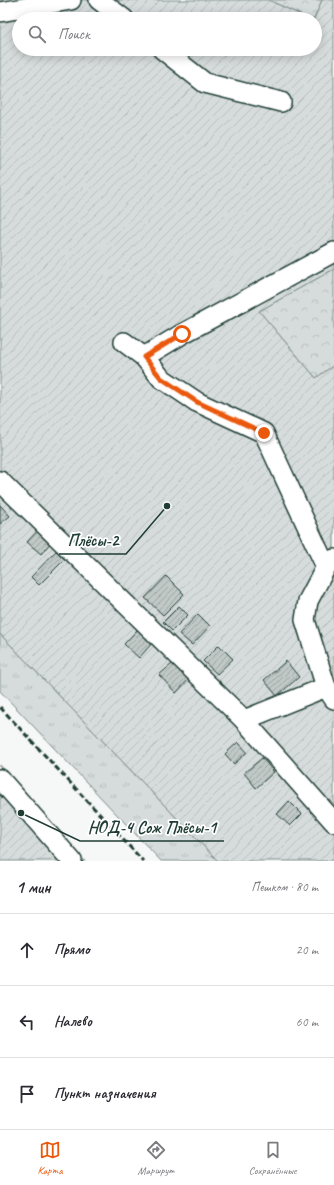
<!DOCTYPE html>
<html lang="ru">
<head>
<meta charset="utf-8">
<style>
  body { margin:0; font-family:Caveat,sans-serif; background:#f7f7f7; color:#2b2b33 }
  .stop { position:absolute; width:12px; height:12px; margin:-9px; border:3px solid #ea580c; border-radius:50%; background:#fff }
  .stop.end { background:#ea580c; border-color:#fff; box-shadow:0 1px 4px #0008 }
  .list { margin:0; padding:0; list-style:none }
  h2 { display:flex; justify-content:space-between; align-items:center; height:52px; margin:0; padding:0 16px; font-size:17px }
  h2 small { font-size:13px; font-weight:400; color:#7c7c81 }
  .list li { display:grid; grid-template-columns:26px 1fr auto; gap:12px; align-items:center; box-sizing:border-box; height:72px; padding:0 16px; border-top:1px solid #e1e1e2 }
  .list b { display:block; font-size:15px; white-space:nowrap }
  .list em { font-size:13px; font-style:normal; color:#7c7c81 }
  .icon { flex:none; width:22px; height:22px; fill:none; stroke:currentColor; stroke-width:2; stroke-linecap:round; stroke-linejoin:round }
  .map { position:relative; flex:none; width:334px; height:861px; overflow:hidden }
  .search { position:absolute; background:#fff; box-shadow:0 2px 10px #0003; left:12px; right:12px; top:12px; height:44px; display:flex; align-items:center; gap:10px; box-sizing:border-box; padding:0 14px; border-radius:22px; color:#7c7c81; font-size:15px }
  .sheet { height:268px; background:#fff }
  nav { display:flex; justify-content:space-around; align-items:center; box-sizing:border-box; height:56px; border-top:1px solid #e1e1e2; background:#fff; font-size:11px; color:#7c7c81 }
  nav a { display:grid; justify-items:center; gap:2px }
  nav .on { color:#ea580c }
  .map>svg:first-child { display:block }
</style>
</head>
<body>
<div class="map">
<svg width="334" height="861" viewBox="0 0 334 861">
  <defs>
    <pattern id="grass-tufts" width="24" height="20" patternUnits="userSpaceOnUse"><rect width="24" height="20" fill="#d6dcdb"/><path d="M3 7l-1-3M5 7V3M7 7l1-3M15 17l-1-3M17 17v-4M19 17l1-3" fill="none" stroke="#b7bebd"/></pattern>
    <pattern id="forest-crowns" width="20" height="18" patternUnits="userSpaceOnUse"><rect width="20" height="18" fill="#d6dcdb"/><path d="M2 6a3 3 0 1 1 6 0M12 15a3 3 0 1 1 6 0" fill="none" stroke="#b7bebd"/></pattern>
    <pattern id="garden-furrows" width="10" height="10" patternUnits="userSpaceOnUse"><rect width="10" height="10" fill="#d6dcdb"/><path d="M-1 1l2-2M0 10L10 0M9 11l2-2" fill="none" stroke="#b7bebd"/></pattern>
    <pattern id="building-hatch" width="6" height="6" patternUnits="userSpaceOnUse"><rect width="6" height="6" fill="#c0c9c6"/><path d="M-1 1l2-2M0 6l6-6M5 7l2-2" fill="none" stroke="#9ba4a2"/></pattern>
  </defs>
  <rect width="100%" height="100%" fill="#f6f7f7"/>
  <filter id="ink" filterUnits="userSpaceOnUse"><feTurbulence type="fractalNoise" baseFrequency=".025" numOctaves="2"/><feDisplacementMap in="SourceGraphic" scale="8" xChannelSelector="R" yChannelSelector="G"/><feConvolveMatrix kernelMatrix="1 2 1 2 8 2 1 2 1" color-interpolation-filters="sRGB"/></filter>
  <g filter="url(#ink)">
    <path fill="url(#grass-tufts)" stroke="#7a8c88" d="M0,634L218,861H161L0,691Z"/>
    <g fill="url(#forest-crowns)" stroke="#7a8c88">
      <path d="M268,0H322L314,19H310Z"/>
      <path d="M334,269V365L316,378L259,311Z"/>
    </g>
    <g fill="url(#garden-furrows)" stroke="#7a8c88">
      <path d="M0,0H268L310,19H19V49H315L314,19L322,0H334V269L259,311L316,378L334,365V861H218L0,634Z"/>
      <path d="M0,765L85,861H0Z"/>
    </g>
    <g fill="url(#building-hatch)" stroke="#1f3d34">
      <path d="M0,505L10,516L0,524Z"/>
      <path d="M39,529L52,541L41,554L27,542Z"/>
      <path d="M56,551L65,559L39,585L31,577Z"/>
      <path d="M166,576L184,594L163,615L145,598Z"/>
      <path d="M179,606L188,615L172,631L163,622Z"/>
      <path d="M198,614L210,626L192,645L179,634Z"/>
      <path d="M138,629L153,642L139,658L124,644Z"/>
      <path d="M219,645L233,659L217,674L203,661Z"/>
      <path d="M286,661L299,677L277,696L264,680Z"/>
      <path d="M173,663L189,679L176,693L159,675Z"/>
      <path d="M238,742L247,752L234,764L225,754Z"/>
      <path d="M262,758L274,772L256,788L244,773Z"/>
      <path d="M289,801L302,814L290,826L277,814Z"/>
    </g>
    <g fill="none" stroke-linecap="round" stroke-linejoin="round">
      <g stroke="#1f3d34" stroke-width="22">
        <g id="minor">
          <path d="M99,0L124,19"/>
          <path d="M0,12L71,0"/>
          <path d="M162,49L205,83L281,102"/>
          <path d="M124,342L144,357L161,378L197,402L264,433L326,567"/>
          <path d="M144,357L182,334L334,252"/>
          <path d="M0,481L244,720L326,687L334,699"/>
          <path d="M326,687L305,620L308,601L326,567L334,559"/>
          <path d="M244,720L334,822"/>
          <path d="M0,779L72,861"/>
        </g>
      </g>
      <use href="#minor" stroke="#fff" stroke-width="19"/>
      <path stroke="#1f3d34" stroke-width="3" stroke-dasharray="6 3" stroke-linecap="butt" d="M0,707L143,861"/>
    </g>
  </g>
  <g fill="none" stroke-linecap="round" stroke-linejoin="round" filter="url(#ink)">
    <path stroke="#ea580c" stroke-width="5" d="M182,334L144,357L161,378L197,402L264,433"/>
  </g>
  <path fill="none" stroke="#1f3d34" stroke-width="1.5" d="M167 506L126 554H59M21 813L80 841H224"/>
  <g fill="#1f3d34" stroke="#fff" stroke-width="1.5">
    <circle cx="167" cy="506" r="4"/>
    <circle cx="21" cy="813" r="4"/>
  </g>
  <g font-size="17" text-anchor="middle" font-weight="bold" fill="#1f3d34" stroke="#fff" stroke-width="3.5" stroke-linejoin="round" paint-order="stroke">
    <text x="93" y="546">Плёсы-2</text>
    <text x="152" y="833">НОД-4 Сож Плёсы-1</text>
  </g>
</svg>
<div class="stop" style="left:182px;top:334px"></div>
<div class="stop end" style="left:264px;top:433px"></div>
<div class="search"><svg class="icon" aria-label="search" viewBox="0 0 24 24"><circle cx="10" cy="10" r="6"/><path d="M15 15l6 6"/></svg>Поиск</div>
</div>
<section class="sheet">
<h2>1 мин<small>Пешком · 80 m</small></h2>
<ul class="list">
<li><svg class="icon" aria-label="ahead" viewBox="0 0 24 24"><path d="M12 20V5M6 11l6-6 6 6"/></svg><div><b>Прямо</b></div><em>20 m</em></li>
<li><svg class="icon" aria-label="left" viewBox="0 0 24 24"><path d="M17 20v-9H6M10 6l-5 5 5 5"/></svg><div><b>Налево</b></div><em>60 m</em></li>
<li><svg class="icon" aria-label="arrive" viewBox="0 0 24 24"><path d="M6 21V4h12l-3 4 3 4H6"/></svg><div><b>Пункт назначения</b></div></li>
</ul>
</section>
<nav>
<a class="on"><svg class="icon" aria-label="map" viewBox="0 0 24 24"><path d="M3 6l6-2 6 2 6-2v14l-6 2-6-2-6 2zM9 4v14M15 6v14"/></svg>Карта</a>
<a><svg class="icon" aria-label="directions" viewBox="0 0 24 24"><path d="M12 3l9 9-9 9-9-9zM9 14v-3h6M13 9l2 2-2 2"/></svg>Маршрут</a>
<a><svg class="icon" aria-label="saved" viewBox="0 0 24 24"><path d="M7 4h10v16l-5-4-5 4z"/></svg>Сохранённые</a>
</nav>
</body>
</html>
